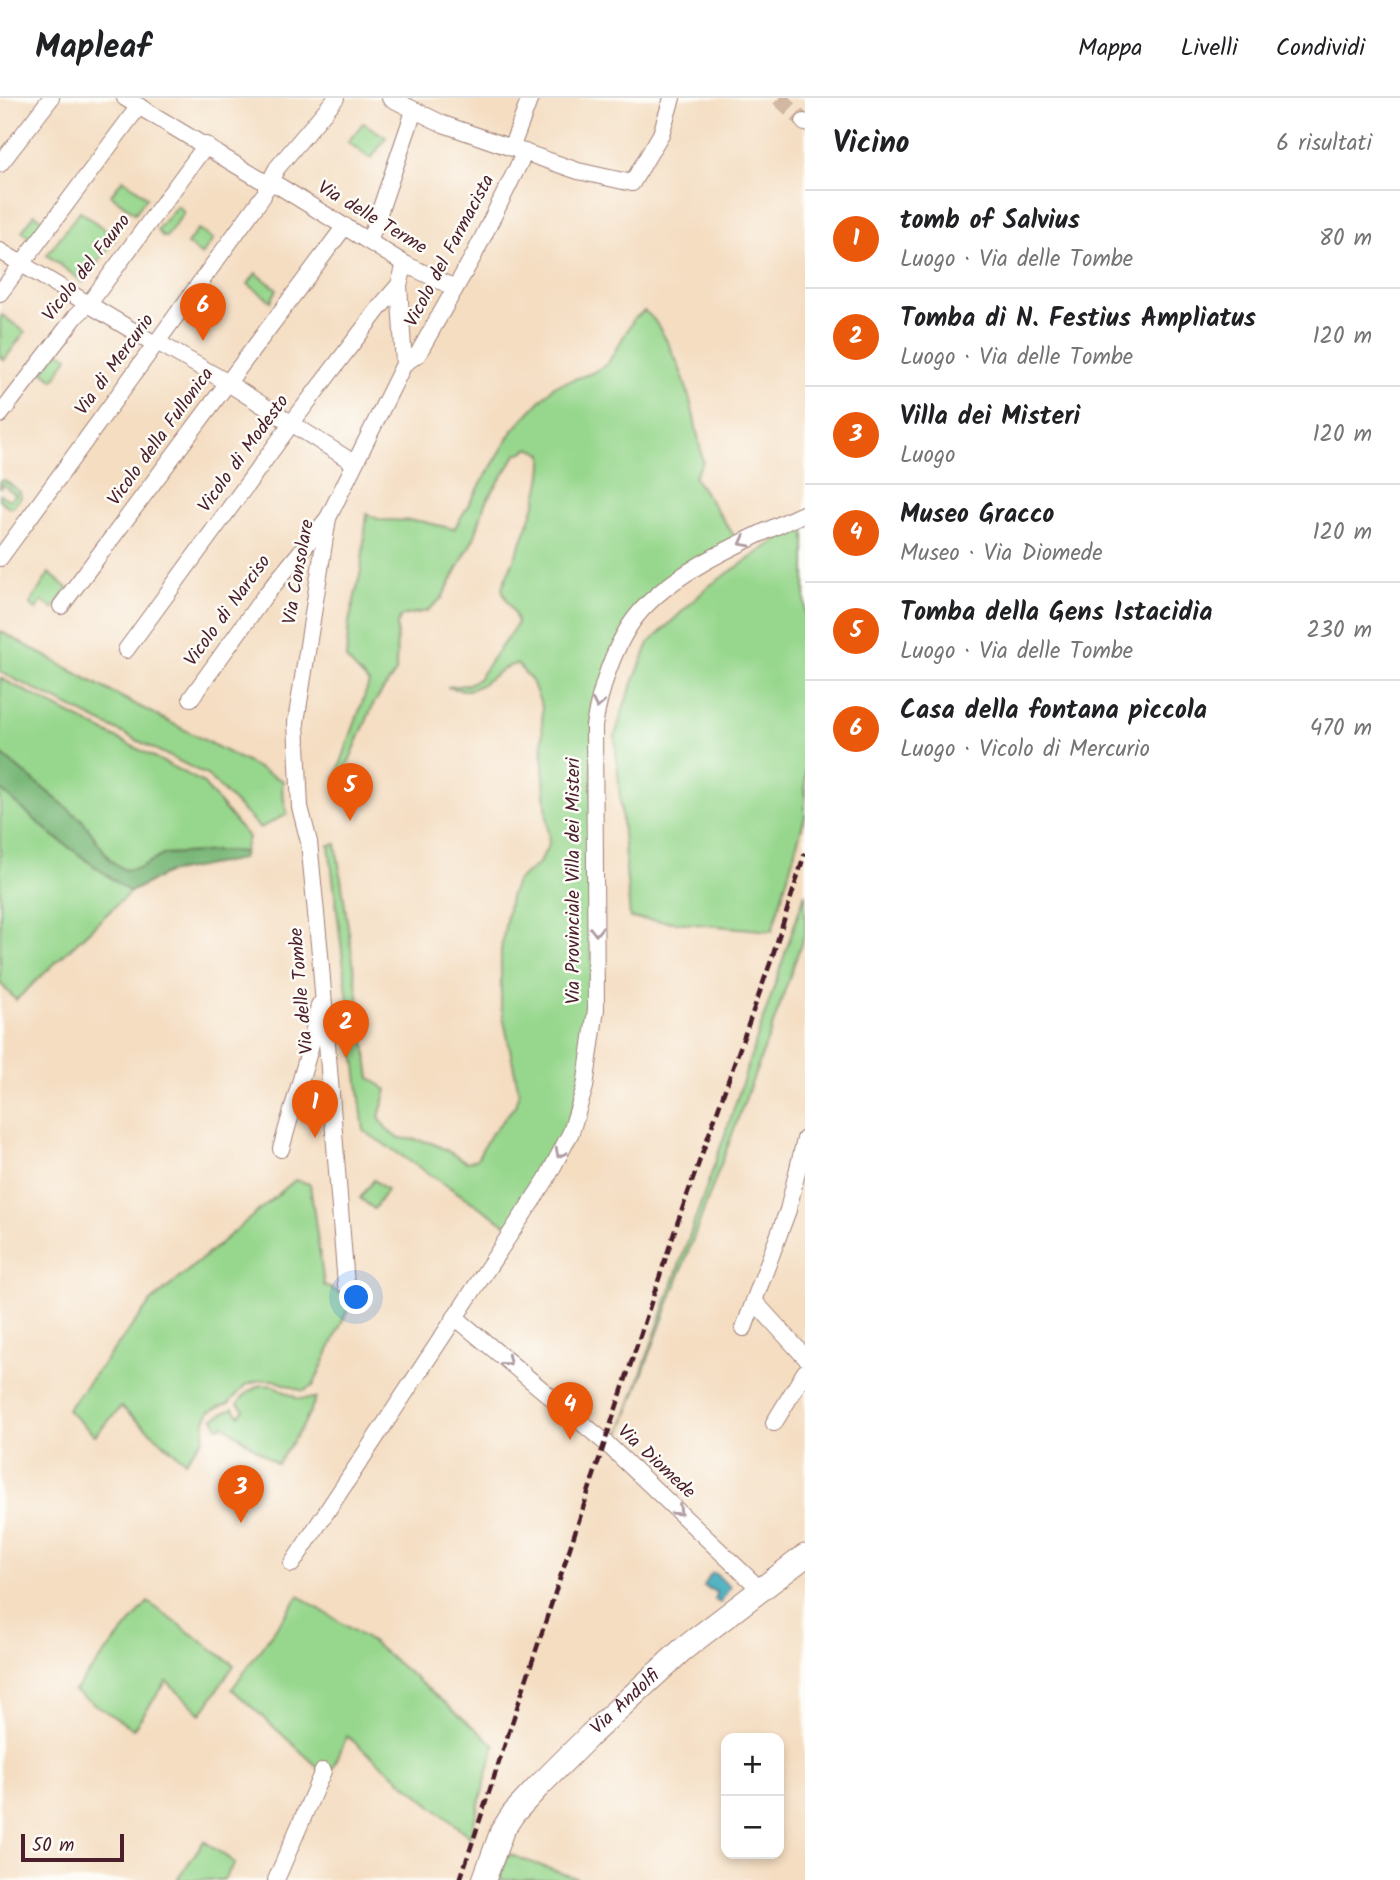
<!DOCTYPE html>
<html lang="it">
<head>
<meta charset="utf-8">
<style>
  body { margin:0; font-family:Kalam,sans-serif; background:#f2f2f2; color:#202124 }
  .controls { position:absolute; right:21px; bottom:21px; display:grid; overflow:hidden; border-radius:14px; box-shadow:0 4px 10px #0003 }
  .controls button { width:63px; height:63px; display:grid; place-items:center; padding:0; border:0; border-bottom:2px solid #e0e0e0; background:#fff; color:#202124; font:35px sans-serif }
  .scale { position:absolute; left:21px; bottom:18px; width:103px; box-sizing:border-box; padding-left:7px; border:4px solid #4a1f2b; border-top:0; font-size:19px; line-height:24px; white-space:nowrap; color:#4a1f2b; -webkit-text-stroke:5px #fdfcf7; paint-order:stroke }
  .you { position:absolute; left:357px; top:1200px; width:24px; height:24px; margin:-18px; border:5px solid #fff; border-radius:50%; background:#1a73e8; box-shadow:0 0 0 10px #1a73e833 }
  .badge { display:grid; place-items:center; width:46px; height:46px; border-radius:50%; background:#ea580c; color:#fff; font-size:23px; font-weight:700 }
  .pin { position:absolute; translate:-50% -58px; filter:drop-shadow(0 2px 4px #0008) }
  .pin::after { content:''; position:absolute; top:37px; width:24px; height:21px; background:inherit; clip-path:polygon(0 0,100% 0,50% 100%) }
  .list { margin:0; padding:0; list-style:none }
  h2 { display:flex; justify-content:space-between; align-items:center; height:91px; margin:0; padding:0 28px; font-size:30px }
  h2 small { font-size:23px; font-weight:400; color:#757577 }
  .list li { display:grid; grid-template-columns:46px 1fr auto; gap:21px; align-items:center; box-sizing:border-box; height:98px; padding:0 28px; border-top:2px solid #e0e0e0 }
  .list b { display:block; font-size:26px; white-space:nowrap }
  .list p { margin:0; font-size:23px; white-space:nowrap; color:#757577 }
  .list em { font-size:23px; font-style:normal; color:#757577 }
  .map { position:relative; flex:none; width:805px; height:1782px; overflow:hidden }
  header { display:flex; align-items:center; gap:42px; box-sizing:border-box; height:98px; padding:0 35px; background:#fff; border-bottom:2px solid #e0e0e0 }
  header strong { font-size:33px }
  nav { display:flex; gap:38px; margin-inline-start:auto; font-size:24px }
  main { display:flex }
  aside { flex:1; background:#fff }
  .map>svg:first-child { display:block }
</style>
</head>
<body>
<header>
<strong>Mapleaf</strong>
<nav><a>Mappa</a><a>Livelli</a><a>Condividi</a></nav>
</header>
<main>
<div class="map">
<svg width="805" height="1782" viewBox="0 0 805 1782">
  <rect width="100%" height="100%" fill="#fdfcf7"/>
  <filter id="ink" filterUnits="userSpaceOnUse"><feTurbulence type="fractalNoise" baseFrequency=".0143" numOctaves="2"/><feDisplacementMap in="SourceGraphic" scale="14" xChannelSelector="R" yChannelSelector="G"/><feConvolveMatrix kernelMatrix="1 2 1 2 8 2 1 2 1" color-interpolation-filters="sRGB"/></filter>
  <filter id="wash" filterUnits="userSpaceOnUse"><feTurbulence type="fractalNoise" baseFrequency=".00686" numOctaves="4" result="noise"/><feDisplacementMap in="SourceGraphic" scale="28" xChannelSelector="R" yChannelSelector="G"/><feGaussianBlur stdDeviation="1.57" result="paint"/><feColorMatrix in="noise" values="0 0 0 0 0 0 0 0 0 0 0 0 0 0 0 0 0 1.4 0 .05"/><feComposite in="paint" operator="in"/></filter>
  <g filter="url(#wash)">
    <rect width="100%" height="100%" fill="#f4ddc1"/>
    <g fill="#97d78d" stroke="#707b5c" stroke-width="2">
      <path d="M363,25L386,39L371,61L348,44Z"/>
      <path d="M123,81L147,99L135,115L111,97Z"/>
      <path d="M177,108L183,113V116L166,139H163L157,132Z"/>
      <path d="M80,113L116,140L83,184L47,157Z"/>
      <path d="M35,116L45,124L32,141L22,133Z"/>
      <path d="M198,131L213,141L202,157L187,146Z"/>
      <path d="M256,175L277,191L271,203L248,186Z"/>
      <path d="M644,213C654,219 658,228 664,238C688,279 694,318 703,364L694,379L735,439L653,492L592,606V875L580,987L567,1029L548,1070L510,1129L364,1033L329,747L336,746L370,980L387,992L379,1019C396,1050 405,1036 431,1045C443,1049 455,1058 467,1064L477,1061L488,1040L515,1008L519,994L501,908V852L510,799L516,784L539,765L549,746L543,667L542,609L532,583L517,566C497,568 486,591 465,592C459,592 452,590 447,589L467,587L478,581L517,526C516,512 504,503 502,489C517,455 546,393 543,356L530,350L516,357L485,405L475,438L442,500L427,513L401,518L397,527L396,574L374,605L340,684L335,682L369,585L346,561L349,524L361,473L367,416L380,422L420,423L454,431L514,331L554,288L592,275L608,265L634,221Z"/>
      <path d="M2,217L25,234L4,262L0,259V221Z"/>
      <path d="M58,253L68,259L54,282L43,274Z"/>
      <path d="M4,382L20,394L21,399L13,409H9L0,402V396L9,402L16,397L3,387L0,390V383Z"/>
      <path d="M805,427V718L772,833L630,820L615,638L625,605L649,545L709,488L783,438Z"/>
      <path d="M49,475L68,491L53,511L42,503L36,512L30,506Z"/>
      <path d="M0,533L100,588L283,683L282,691L287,716L260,730L207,677L0,574Z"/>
      <path d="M0,580L202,684L248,739L244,754L221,753L165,756L139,770L125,772L111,763L83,723L0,655Z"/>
      <path d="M0,691L51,736L130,794L16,902L0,885Z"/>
      <path d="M805,795V834L769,938L620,1336L730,1022Z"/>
      <path d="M295,1082L310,1086L324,1187L347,1199L348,1211L313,1288L303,1293L274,1282H261L246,1287L229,1305L210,1313L205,1322L204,1339L185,1363L121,1309L95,1337L67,1312L151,1204Z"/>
      <path d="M374,1082L387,1092L374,1111L360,1100Z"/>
      <path d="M262,1287L274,1288L298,1301L316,1300L305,1324L277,1366L224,1327L218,1329L214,1320L233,1310L239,1317L244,1312L238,1306C244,1295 252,1292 262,1287Z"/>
      <path d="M299,1498L373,1545L495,1647L470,1739L347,1638L329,1679L232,1591Z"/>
      <path d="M148,1504L234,1567L201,1616L167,1583L133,1631L74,1593Z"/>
      <path d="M204,1743L235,1765L223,1782H177Z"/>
      <path d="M508,1756L576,1780L575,1782H499Z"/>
    </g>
    <path fill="#79b878" stroke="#626c52" stroke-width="2" d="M0,655L83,723L111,763L125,772L139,770L165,756L221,753L244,754L242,761L167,775L130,794L51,736L0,691Z"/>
    <path fill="#3facbe" stroke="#446674" stroke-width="2" d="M714,1475L730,1489L720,1505L715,1502L716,1494L704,1488L711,1476Z"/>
  </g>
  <g filter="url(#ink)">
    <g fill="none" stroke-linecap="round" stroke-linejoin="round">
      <path stroke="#d2b7a3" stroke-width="16" stroke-dasharray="16 8" stroke-linecap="butt" d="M779,0L804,24"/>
      <g stroke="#9f7e76" stroke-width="18">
        <g id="street">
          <path d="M125,0L261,82L279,88L405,166L455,190"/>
          <path d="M390,0L443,26L578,73L632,85L661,36L672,0"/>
          <path d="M804,24L805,25"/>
          <path d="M512,48L530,0"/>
          <path d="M0,66L51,0"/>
          <path d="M266,91L277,70L336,0"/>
          <path d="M368,143L373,133L414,13"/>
          <path d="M0,153L150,243L164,248L223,282L354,365"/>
          <path d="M0,195L139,8"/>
          <path d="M404,266L418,256L474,157L525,54"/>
          <path d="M0,317L76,218L91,203L206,47"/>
          <path d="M0,460L263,98"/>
          <path d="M61,508C156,382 250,255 345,128"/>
          <path d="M126,552L294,322L380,209L399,187"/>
          <path d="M191,600L263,500L328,420"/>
          <path d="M281,1051L310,950L319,907"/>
          <path d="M346,1187L320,856L309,744L300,709L296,624L328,420L404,266L399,187L405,166"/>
          <path d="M754,1203L805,1259"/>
          <path d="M455,1219L606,1345L760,1491"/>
          <path d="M744,1230L788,1112L805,1041"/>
          <path d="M774,1325L805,1274"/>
          <path d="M292,1466L546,1082L571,1034L585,989L596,911L594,628C600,593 610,558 630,527C664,475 750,441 805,415"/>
          <path d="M276,1782L323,1673"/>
        </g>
      </g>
      <g stroke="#9f7e76" stroke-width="25">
        <g id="secondary">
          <path id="s1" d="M484,1782L502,1733L513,1716L538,1689L590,1637L682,1552L805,1458"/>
        </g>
      </g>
      <use href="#street" stroke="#fff" stroke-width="16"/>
      <use href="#secondary" stroke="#fff" stroke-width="23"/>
      <path stroke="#4a1f2b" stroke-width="4.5" stroke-dasharray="10 5" stroke-linecap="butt" d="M460,1782L678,1123L772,860L805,755"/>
    </g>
    <defs><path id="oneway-chevron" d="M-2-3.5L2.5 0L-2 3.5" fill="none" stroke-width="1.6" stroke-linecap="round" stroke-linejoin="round" transform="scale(1.75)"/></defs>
    <g stroke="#ae9aa0">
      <use href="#oneway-chevron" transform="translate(744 444) rotate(152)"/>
      <use href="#oneway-chevron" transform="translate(598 606) rotate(101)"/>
      <use href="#oneway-chevron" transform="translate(596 833) rotate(90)"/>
      <use href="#oneway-chevron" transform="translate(560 1055) rotate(117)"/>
      <use href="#oneway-chevron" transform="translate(507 1263) rotate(40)"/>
      <use href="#oneway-chevron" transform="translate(678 1413) rotate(43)"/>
    </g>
  </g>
  <g text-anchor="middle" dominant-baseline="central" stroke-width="5" stroke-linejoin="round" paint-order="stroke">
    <g font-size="19" fill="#4a1f2b" stroke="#fdfcf7">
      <text transform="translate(372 120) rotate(31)">Via delle Terme</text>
      <text transform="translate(450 153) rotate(-62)">Vicolo del Farmacista</text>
      <text transform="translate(87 170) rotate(-52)">Vicolo del Fauno</text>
      <text transform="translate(115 267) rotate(-54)">Via di Mercurio</text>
      <text transform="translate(161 339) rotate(-54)">Vicolo della Fullonica</text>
      <text transform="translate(244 356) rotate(-54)">Vicolo di Modesto</text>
      <text transform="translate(299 474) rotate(-80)">Via Consolare</text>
      <text transform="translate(228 513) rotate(-54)">Vicolo di Narciso</text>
      <text transform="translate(574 783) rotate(-90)">Via Provinciale Villa dei Misteri</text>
      <text transform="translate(302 893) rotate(-95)">Via delle Tombe</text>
      <text transform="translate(656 1364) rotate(43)">Via Diomede</text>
      <text stroke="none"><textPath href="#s1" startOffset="231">Via Andolfi</textPath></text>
    </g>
  </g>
</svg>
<div class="controls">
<button>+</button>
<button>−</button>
</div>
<div class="scale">50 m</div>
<div class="you"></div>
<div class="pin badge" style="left:315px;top:1040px">1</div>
<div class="pin badge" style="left:346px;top:960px">2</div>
<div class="pin badge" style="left:241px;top:1425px">3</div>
<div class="pin badge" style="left:570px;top:1342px">4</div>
<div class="pin badge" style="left:350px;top:723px">5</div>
<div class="pin badge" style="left:203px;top:243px">6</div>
</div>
<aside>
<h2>Vicino<small>6 risultati</small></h2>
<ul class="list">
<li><span class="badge">1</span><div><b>tomb of Salvius</b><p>Luogo · Via delle Tombe</p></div><em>80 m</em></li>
<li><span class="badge">2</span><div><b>Tomba di N. Festius Ampliatus</b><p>Luogo · Via delle Tombe</p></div><em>120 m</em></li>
<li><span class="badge">3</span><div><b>Villa dei Misteri</b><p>Luogo</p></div><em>120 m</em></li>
<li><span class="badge">4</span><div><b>Museo Gracco</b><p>Museo · Via Diomede</p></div><em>120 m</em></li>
<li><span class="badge">5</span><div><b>Tomba della Gens Istacidia</b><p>Luogo · Via delle Tombe</p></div><em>230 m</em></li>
<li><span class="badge">6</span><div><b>Casa della fontana piccola</b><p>Luogo · Vicolo di Mercurio</p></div><em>470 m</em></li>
</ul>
</aside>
</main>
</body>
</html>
